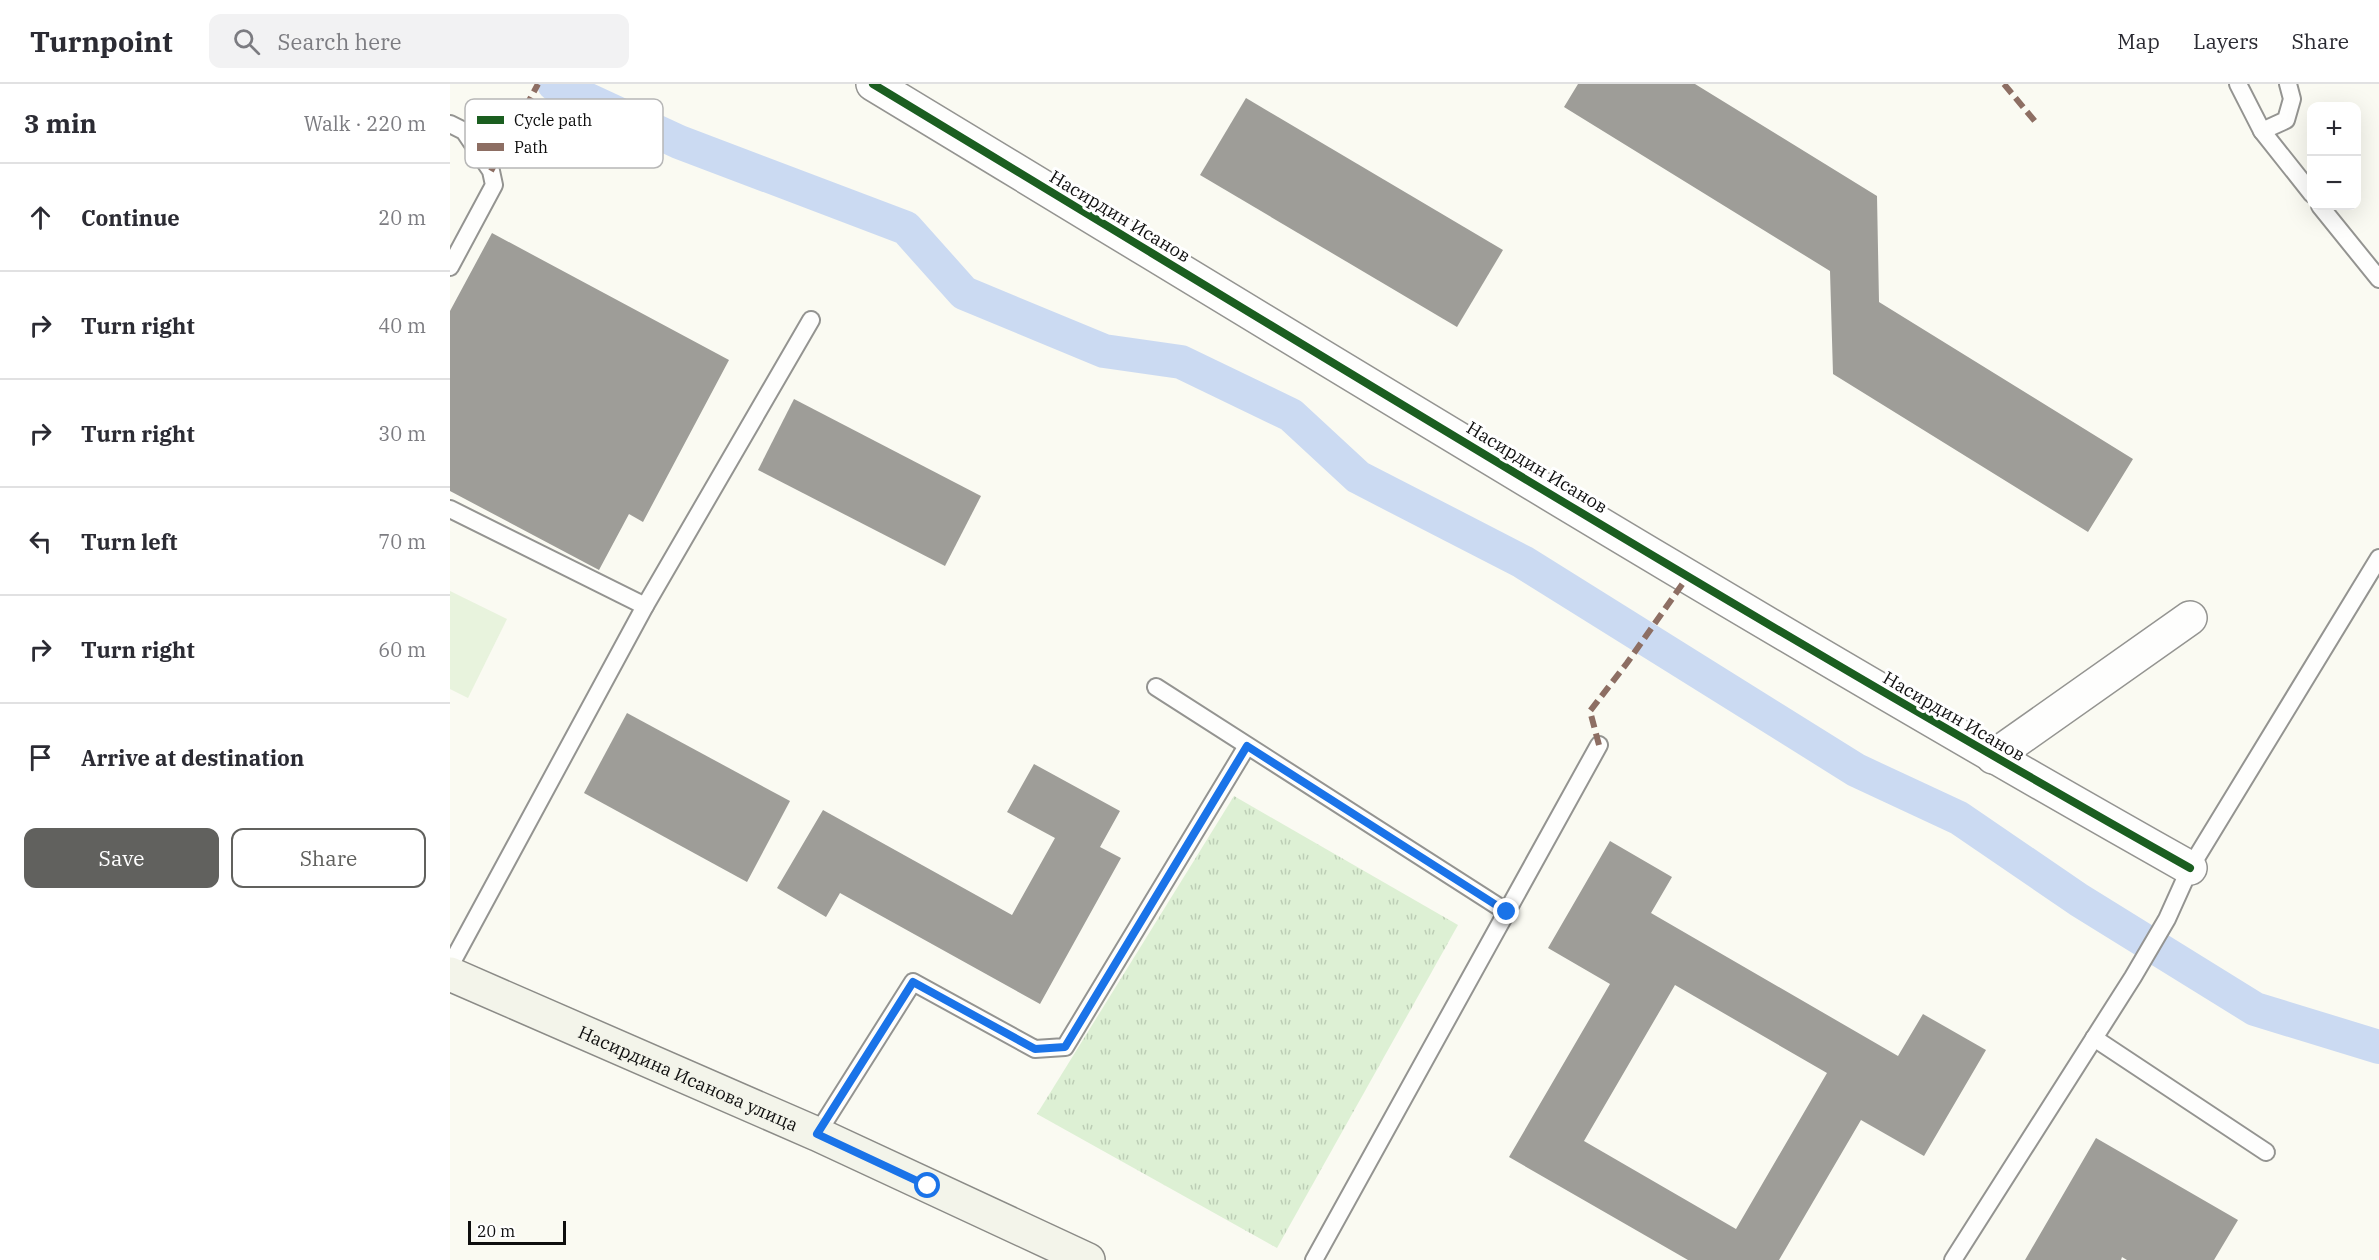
<!DOCTYPE html>
<html lang="en">
<head>
<meta charset="utf-8">
<style>
  body { margin:0; font-family:"IBM Plex Serif",serif; background:#f2f2f3; color:#2b2b33 }
  .controls { position:absolute; right:18px; top:18px; display:grid; overflow:hidden; border-radius:12px; box-shadow:0 6px 24px #0002 }
  .controls button { width:54px; height:54px; display:grid; place-items:center; padding:0; border:0; border-bottom:2px solid #e1e1e2; background:#fff; color:#2b2b33; font:30px sans-serif }
  .scale { position:absolute; left:18px; bottom:15px; width:98px; box-sizing:border-box; padding-left:6px; border:3px solid #0e0e0e; border-top:0; font-size:16px; line-height:21px; white-space:nowrap; color:#0e0e0e; -webkit-text-stroke:4px #fff; paint-order:stroke }
  .stop { position:absolute; width:18px; height:18px; margin:-14px; border:4px solid #1a73e8; border-radius:50%; background:#fff }
  .stop.end { background:#1a73e8; border-color:#fff; box-shadow:0 2px 6px #0008 }
  .list { margin:0; padding:0; list-style:none }
  h2 { display:flex; justify-content:space-between; align-items:center; height:78px; margin:0; padding:0 24px; font-size:26px }
  h2 small { font-size:20px; font-weight:400; color:#7c7c81 }
  .list li { display:grid; grid-template-columns:39px 1fr auto; gap:18px; align-items:center; box-sizing:border-box; height:108px; padding:0 24px; border-top:2px solid #e1e1e2 }
  .list b { display:block; font-size:22px; white-space:nowrap }
  .list em { font-size:20px; font-style:normal; color:#7c7c81 }
  .actions { display:flex; gap:12px; padding:18px 24px }
  .actions a { flex:1; padding:14px 0; border:2px solid #61615e; border-radius:12px; text-align:center; font-size:21px; color:#61615e }
  .actions .main { background:#61615e; color:#fff }
  .icon { flex:none; width:33px; height:33px; fill:none; stroke:currentColor; stroke-width:2; stroke-linecap:round; stroke-linejoin:round }
  .map { position:relative; flex:none; width:1929px; height:1176px; overflow:hidden }
  header { display:flex; align-items:center; gap:36px; box-sizing:border-box; height:84px; padding:0 30px; background:#fff; border-bottom:2px solid #e1e1e2 }
  header strong { font-size:28px }
  nav { display:flex; gap:33px; margin-inline-start:auto; font-size:21px }
  .search { width:420px; height:54px; background:#f2f2f3; display:flex; align-items:center; gap:15px; box-sizing:border-box; padding:0 21px; border-radius:12px; color:#7c7c81; font-size:22px }
  main { display:flex }
  aside { flex:1; background:#fff }
  .map>svg:first-child { display:block }
</style>
</head>
<body>
<header>
<strong>Turnpoint</strong>
<div class="search"><svg class="icon" aria-label="search" viewBox="0 0 24 24"><circle cx="10" cy="10" r="6"/><path d="M15 15l6 6"/></svg>Search here</div>
<nav><a>Map</a><a>Layers</a><a>Share</a></nav>
</header>
<main>
<aside>
<h2>3 min<small>Walk · 220 m</small></h2>
<ul class="list">
<li><svg class="icon" aria-label="ahead" viewBox="0 0 24 24"><path d="M12 20V5M6 11l6-6 6 6"/></svg><div><b>Continue</b></div><em>20 m</em></li>
<li><svg class="icon" aria-label="right" viewBox="0 0 24 24"><path d="M7 20v-9h11M14 6l5 5-5 5"/></svg><div><b>Turn right</b></div><em>40 m</em></li>
<li><svg class="icon" aria-label="right" viewBox="0 0 24 24"><path d="M7 20v-9h11M14 6l5 5-5 5"/></svg><div><b>Turn right</b></div><em>30 m</em></li>
<li><svg class="icon" aria-label="left" viewBox="0 0 24 24"><path d="M17 20v-9H6M10 6l-5 5 5 5"/></svg><div><b>Turn left</b></div><em>70 m</em></li>
<li><svg class="icon" aria-label="right" viewBox="0 0 24 24"><path d="M7 20v-9h11M14 6l5 5-5 5"/></svg><div><b>Turn right</b></div><em>60 m</em></li>
<li><svg class="icon" aria-label="arrive" viewBox="0 0 24 24"><path d="M6 21V4h12l-3 4 3 4H6"/></svg><div><b>Arrive at destination</b></div></li>
</ul>
<div class="actions"><a class="main">Save</a><a>Share</a></div>
</aside>
<div class="map">
<svg width="1929" height="1176" viewBox="0 0 1929 1176">
  <defs>
    <pattern id="grass-tufts" width="24" height="20" patternUnits="userSpaceOnUse" patternTransform="scale(1.5)"><rect width="24" height="20" fill="#ddf0d4"/><path d="M3 7l-1-3M5 7V3M7 7l1-3M15 17l-1-3M17 17v-4M19 17l1-3" fill="none" stroke="#bccdb5"/></pattern>
  </defs>
  <rect width="100%" height="100%" fill="#fafaf2"/>
  <path fill="url(#grass-tufts)" d="M784,712L1008,841L827,1164L587,1030Z"/>
  <path fill="#e8f3dd" d="M0,507L57,535L18,614L0,605Z"/>
  <g fill="none" stroke-linecap="round" stroke-linejoin="round">
    <path stroke="#cbdaf2" stroke-width="34" d="M104,0L229,58L456,144L514,209L654,267L731,278L841,331L908,393L1073,478L1406,686L1509,734L1629,816L1805,925L1929,963"/>
  </g>
  <g fill="#9e9d98" fill-rule="evenodd">
    <path d="M1128,0H1245L1427,112L1429,218L1683,375L1638,448L1383,290L1380,187L1114,23Z"/>
    <path d="M796,14L1053,166L1007,243L750,91Z"/>
    <path d="M42,149L279,276L193,438L179,430L149,486L0,407V227Z"/>
    <path d="M344,315L531,412L495,482L308,386Z"/>
    <path d="M177,629L340,717L297,798L134,709Z"/>
    <path d="M584,680L670,727L650,763L671,774L590,920L390,809L376,833L327,804L373,726L562,831L605,754L557,728Z"/>
    <path d="M1160,757L1222,793L1201,829L1448,972L1473,930L1536,966L1474,1072L1411,1036L1329,1176H1238L1059,1073L1160,900L1098,864ZM1225,901L1377,989L1286,1145L1134,1057Z"/>
    <path d="M1646,1054L1788,1136L1764,1176H1677L1672,1173L1671,1176H1575Z"/>
  </g>
  <g fill="none" stroke-linecap="round" stroke-linejoin="round">
    <g stroke="#949491" stroke-width="20">
      <g id="lane">
        <path d="M1788,0L1812,47L1862,110"/>
        <path d="M0,40L14,47L41,87L44,101L0,183"/>
        <path d="M1812,47L1836,36L1842,15L1838,0"/>
        <path d="M1870,122L1929,195"/>
        <path d="M0,425L195,522"/>
        <path d="M706,603L1057,828"/>
        <path d="M0,882L195,522L361,236"/>
        <path d="M1644,954L1816,1068"/>
        <path d="M367,1050L463,898L585,965L615,963L797,662"/>
        <path d="M864,1176L1149,661"/>
        <path d="M1503,1176L1683,893L1717,835L1740,784L1929,474"/>
      </g>
    </g>
    <g stroke="#949491" stroke-width="36">
      <g id="street">
        <path d="M423,0C860,264 1294,533 1740,784"/>
        <path d="M1543,673L1740,534"/>
      </g>
    </g>
    <g stroke="#8b8b87" stroke-width="36">
      <g id="secondary">
        <path id="s1" d="M0,890L367,1050L638,1176"/>
      </g>
    </g>
    <use href="#lane" stroke="#fefefd" stroke-width="16"/>
    <use href="#street" stroke="#fefefd" stroke-width="33"/>
    <use href="#secondary" stroke="#f3f4ea" stroke-width="33"/>
    <g stroke="#8d6e63" stroke-width="6" stroke-dasharray="12 6" stroke-linecap="butt">
      <path d="M1554,0L1588,41"/>
      <path d="M41,87L88,0"/>
      <path d="M1149,661L1140,627L1177,579L1238,492"/>
    </g>
    <g stroke="#fff" stroke-width="11">
      <path id="cycleway" d="M423,0C860,264 1294,533 1740,784"/>
    </g>
    <use href="#cycleway" stroke="#1b5e20" stroke-width="8"/>
  </g>
  <g fill="none" stroke-linecap="round" stroke-linejoin="round">
    <path stroke="#1a73e8" stroke-width="8" d="M478,1102L367,1050L463,898L585,965L615,963L797,662L1057,828"/>
  </g>
  <g text-anchor="middle" dominant-baseline="central" stroke-width="6" stroke-linejoin="round" paint-order="stroke">
    <g font-size="18" fill="#0e0e0e" stroke="#fff">
      <text transform="translate(670 132) rotate(31)">Насирдин Исанов</text>
      <text transform="translate(1087 383) rotate(31)">Насирдин Исанов</text>
      <text transform="translate(1504 632) rotate(30)">Насирдин Исанов</text>
      <text stroke="none"><textPath href="#s1" startOffset="260">Насирдина Исанова улица</textPath></text>
    </g>
  </g>
  <rect x="15" y="15" width="198" height="69" rx="9" fill="#fff" stroke="#b7b7b7" stroke-width="1.5"/>
  <rect x="27" y="32" width="27" height="8" fill="#1b5e20"/>
  <rect x="27" y="59" width="27" height="8" fill="#8d6e63"/>
  <g font-size="16" fill="#0e0e0e">
    <text x="64" y="42">Cycle path</text>
    <text x="64" y="69">Path</text>
  </g>
</svg>
<div class="controls">
<button>+</button>
<button>−</button>
</div>
<div class="scale">20 m</div>
<div class="stop" style="left:478px;top:1102px"></div>
<div class="stop end" style="left:1057px;top:828px"></div>
</div>
</main>
</body>
</html>
